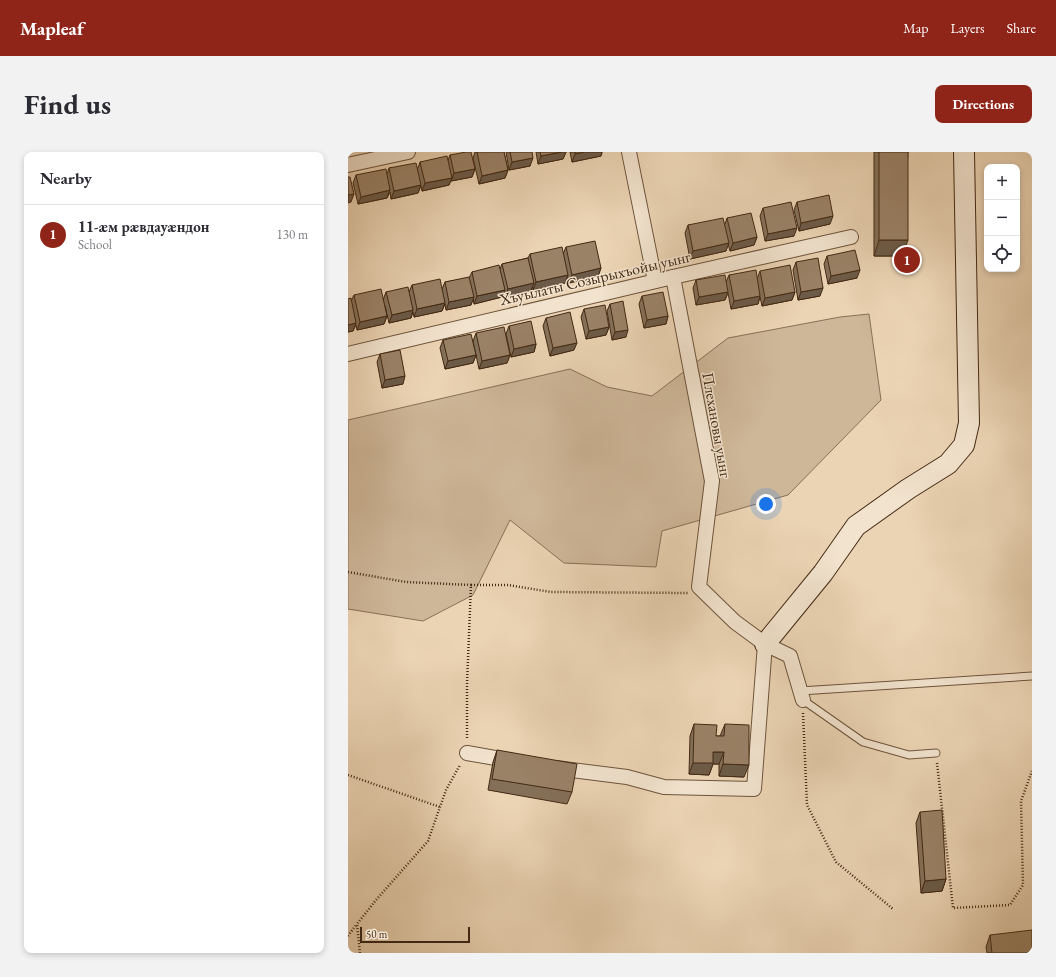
<!DOCTYPE html>
<html lang="en">
<head>
<meta charset="utf-8">
<style>
  body { margin:0; font-family:"EB Garamond",serif; background:#f2f2f3; color:#2b2b33 }
  .controls { position:absolute; right:12px; top:12px; display:grid; overflow:hidden; border-radius:8px; box-shadow:0 2px 6px #0003 }
  .controls button { width:36px; height:36px; display:grid; place-items:center; padding:0; border:0; border-bottom:1px solid #e1e1e2; background:#fff; color:#2b2b33; font:20px sans-serif }
  .scale { position:absolute; left:12px; bottom:10px; width:110px; box-sizing:border-box; padding-left:4px; border:2px solid #432913; border-top:0; font-size:11px; line-height:14px; white-space:nowrap; color:#432913; -webkit-text-stroke:3px #f2e3ce; paint-order:stroke }
  .you { position:absolute; left:418px; top:352px; width:14px; height:14px; margin:-10px; border:3px solid #fff; border-radius:50%; background:#1a73e8; box-shadow:0 0 0 6px #1a73e833 }
  .badge { display:grid; place-items:center; width:26px; height:26px; border-radius:50%; background:#8f2418; color:#fff; font-size:13px; font-weight:700 }
  .pin { position:absolute; translate:-50% -50%; border:2px solid #fff; box-shadow:0 1px 4px #0006 }
  .list { margin:0; padding:0; list-style:none }
  h2 { display:flex; justify-content:space-between; align-items:center; height:52px; margin:0; padding:0 16px; font-size:17px }
  h2 small { font-size:13px; font-weight:400; color:#7c7c81 }
  .list li { display:grid; grid-template-columns:26px 1fr auto; gap:12px; align-items:center; box-sizing:border-box; height:60px; padding:0 16px; border-top:1px solid #e1e1e2 }
  .list b { display:block; font-size:15px; white-space:nowrap }
  .list p { margin:0; font-size:13px; white-space:nowrap; color:#7c7c81 }
  .list em { font-size:13px; font-style:normal; color:#7c7c81 }
  .icon { flex:none; width:22px; height:22px; fill:none; stroke:currentColor; stroke-width:2; stroke-linecap:round; stroke-linejoin:round }
  .map { position:relative; flex:none; width:684px; height:801px; overflow:hidden; border-radius:8px }
  header { display:flex; align-items:center; gap:24px; box-sizing:border-box; height:56px; padding:0 20px; background:#8f2418; color:#fff }
  header strong { font-size:19px }
  nav { display:flex; gap:22px; margin-inline-start:auto; font-size:14px }
  .intro { display:flex; align-items:center; justify-content:space-between; box-sizing:border-box; height:96px; padding:0 24px }
  h1 { margin:0; font-size:28px }
  .button { padding:10px 18px; border-radius:8px; background:#8f2418; color:#fff; font-size:14px; font-weight:700 }
  main { display:flex; gap:24px; padding:0 24px }
  aside { flex:1; background:#fff; border-radius:8px; box-shadow:0 2px 6px #0003 }
  .map>svg:first-child { display:block }
</style>
</head>
<body>
<header>
<strong>Mapleaf</strong>
<nav><a>Map</a><a>Layers</a><a>Share</a></nav>
</header>
<div class="intro"><h1>Find us</h1><a class="button">Directions</a></div>
<main>
<aside>
<h2>Nearby<small></small></h2>
<ul class="list">
<li><span class="badge">1</span><div><b>11-æм рӕвдауӕндон</b><p>School</p></div><em>130 m</em></li>
</ul>
</aside>
<div class="map">
<svg width="684" height="801" viewBox="0 0 684 801">
  <rect width="100%" height="100%" fill="#ebd4b4"/>
  <filter id="stains"><feTurbulence type="fractalNoise" baseFrequency=".005" numOctaves="4"/><feColorMatrix values="0 0 0 0 .2 0 0 0 0 .09 0 0 0 0 .02 0 0 0 .5 -.17"/></filter>
  <radialGradient id="worn" r=".72"><stop offset=".6" stop-color="#630" stop-opacity="0"/><stop offset="1" stop-color="#630" stop-opacity=".3"/></radialGradient>
  <path fill="#ceb799" stroke="#887056" d="M521,162L533,248L440,343L314,379L308,415L216,411L162,368L125,443L75,469L0,457V268L222,217L259,235L304,244L380,186L492,165Z"/>
  <g fill="none" stroke-linecap="round" stroke-linejoin="round">
    <g stroke="#6d543b" stroke-width="9">
      <g id="lane">
        <path d="M452,539L684,524"/>
        <path d="M455,548L515,590L561,603L588,601"/>
      </g>
    </g>
    <g stroke="#6d543b" stroke-width="16">
      <g id="street">
        <path d="M281,0L307,129"/>
        <path d="M0,13L60,0"/>
        <path d="M325,125L364,329L351,435L387,470L417,492L442,504L455,548"/>
        <path d="M0,202L325,125L503,85"/>
        <path d="M119,601L164,609"/>
        <path d="M208,616L279,625L316,635L406,637L417,492"/>
      </g>
    </g>
    <g stroke="#432913" stroke-width="22">
      <path id="secondary" d="M417,492L475,421L508,374L560,337L600,312L616,293L621,271L616,0"/>
    </g>
    <g stroke="#432913" stroke-width="2.5" stroke-dasharray="1 2" stroke-linecap="butt">
      <path d="M0,420L58,430L123,433L119,532V588"/>
      <path d="M123,433H160L203,440L340,441"/>
      <path d="M455,561L459,653L488,710L545,757"/>
      <path d="M589,611L605,756L662,753L675,733L673,649L684,619"/>
      <path d="M0,623L92,655"/>
      <path d="M0,784L8,773"/>
      <path d="M12,801L9,772L28,748L80,689L98,638L112,613"/>
    </g>
    <use href="#lane" stroke="#f2e3ce" stroke-width="7"/>
    <use href="#street" stroke="#f2e3ce" stroke-width="14"/>
    <use href="#secondary" stroke="#f2e3ce" stroke-width="20"/>
  </g>
  <g fill="#847059" stroke="#432913">
    <path d="M127,0H156L160,18L157,26L131,32L125,6Z"/>
    <path d="M158,0H184L182,14L161,18Z"/>
    <path d="M188,0H218L215,7L190,12Z"/>
    <path d="M222,0H254L253,4L224,10Z"/>
    <path d="M526,0H560L554,104H526Z"/>
    <path d="M102,3L127,17L124,25L103,29V28L101,33L74,39L73,34L70,41L43,47L42,40L39,46L10,52L5,31L8,23L39,22L41,16H70L72,10L100,8Z"/>
    <path d="M449,50L482,72L451,79L446,58Z"/>
    <path d="M415,56L446,84L417,89L412,64Z"/>
    <path d="M379,66L409,85L406,93L382,99L380,92L378,99L342,107L337,81L340,73L377,72Z"/>
    <path d="M218,95L253,116L250,124L221,131L220,125L217,131L185,138V135L183,139L157,145L156,141L154,145L126,152L125,146L123,153L98,158L97,152L94,159L66,165L65,160L63,166L41,171L37,154L39,164L36,172L9,178L8,173L5,179L0,180V147L3,149L6,143L35,148L38,140H61L64,133L94,137L97,130L121,126L124,120L152,117L154,112L180,106L182,102H215Z"/>
    <path d="M479,104L509,126L480,132L476,112Z"/>
    <path d="M448,110L472,144L450,148L445,118Z"/>
    <path d="M412,119L447,140L444,148L414,154L412,145L410,152L383,157L380,141L377,148L348,153L345,136L348,128L378,130L381,123L409,127Z"/>
    <path d="M294,144L320,164L318,172L296,176L291,152Z"/>
    <path d="M262,152L278,185L264,188L259,159Z"/>
    <path d="M236,157L261,175L258,183L238,187L233,165Z"/>
    <path d="M198,166L226,198L202,204L195,174Z"/>
    <path d="M161,174L188,192L186,200L163,205L158,182Z"/>
    <path d="M128,181L162,203L159,211L131,217L125,189Z"/>
    <path d="M95,188L128,203L125,211L97,217L92,196Z"/>
    <path d="M32,202L55,232L34,236L29,210Z"/>
    <path d="M346,572L368,584H372L377,572L396,625L371,624V612H365L361,623L341,622L342,584Z"/>
    <path d="M149,598L224,640L219,652L140,638L145,610Z"/>
    <path d="M572,660L598,727L594,739L573,741L568,671Z"/>
    <path d="M642,783L684,801H639L638,795Z"/>
  </g>
  <g fill="#6c5b48" stroke="#432913">
    <path d="M214,0H218L215,7L190,12L193,4Z"/>
    <path d="M236,0H254L253,4L224,10L227,2Z"/>
    <path d="M185,6L182,14L161,18L164,10Z"/>
    <path d="M127,17L124,25L103,29L106,21Z"/>
    <path d="M160,18L157,26L131,32L134,24Z"/>
    <path d="M104,26L101,33L74,39L77,31Z"/>
    <path d="M73,33L70,41L43,47L46,39Z"/>
    <path d="M42,38L39,46L10,52L13,45Z"/>
    <path d="M6,42L3,50L0,51V43Z"/>
    <path d="M485,64L482,72L451,79L453,71Z"/>
    <path d="M449,76L446,84L417,89L420,82Z"/>
    <path d="M409,85L406,93L382,99L385,91Z"/>
    <path d="M531,88H560L554,104H526Z"/>
    <path d="M381,91L378,99L342,107L345,99Z"/>
    <path d="M253,116L250,124L221,131L224,123Z"/>
    <path d="M512,118L509,126L480,132L483,124Z"/>
    <path d="M220,123L217,131L185,138L188,130Z"/>
    <path d="M186,131L183,139L157,145L160,137Z"/>
    <path d="M475,136L472,144L450,148L453,140Z"/>
    <path d="M157,138L154,145L126,152L129,144Z"/>
    <path d="M380,140L377,148L348,153L351,145Z"/>
    <path d="M447,140L444,148L414,154L417,146Z"/>
    <path d="M412,144L410,152L383,157L386,149Z"/>
    <path d="M126,145L123,153L98,158L101,150Z"/>
    <path d="M97,151L94,159L66,165L69,157Z"/>
    <path d="M65,158L63,166L41,171L44,163Z"/>
    <path d="M39,164L36,172L9,178L12,170Z"/>
    <path d="M320,164L318,172L296,176L299,168Z"/>
    <path d="M8,171L5,179L0,180V173Z"/>
    <path d="M261,175L258,183L238,187L241,179Z"/>
    <path d="M280,178L278,185L264,188L267,180Z"/>
    <path d="M229,191L226,198L202,204L205,196Z"/>
    <path d="M188,192L186,200L163,205L166,197Z"/>
    <path d="M128,203L125,211L97,217L100,209Z"/>
    <path d="M162,203L159,211L131,217L134,209Z"/>
    <path d="M57,224L55,232L34,236L37,228Z"/>
    <path d="M365,600H376L371,612H365L361,623L341,622L345,611Z"/>
    <path d="M375,612L401,613L396,625L371,624Z"/>
    <path d="M598,727L594,739L573,741L577,729Z"/>
  </g>
  <g fill="#9a8267" stroke="#432913">
    <path d="M118,0H123L127,17L106,21L102,3Z"/>
    <path d="M129,0H156L160,18L134,24Z"/>
    <path d="M162,0H184L185,6L164,10Z"/>
    <path d="M192,0H214L193,4Z"/>
    <path d="M227,0H236L227,2Z"/>
    <rect x="531" y="0" width="29" height="88"/>
    <path d="M99,4L104,26L77,31L72,10Z"/>
    <path d="M68,11L73,33L46,39L41,16Z"/>
    <path d="M38,17L42,38L13,45L8,23Z"/>
    <path d="M0,25H2L6,42L0,43Z"/>
    <path d="M481,43L485,64L453,71L449,50Z"/>
    <path d="M443,50L449,76L420,82L415,56Z"/>
    <path d="M403,61L409,85L385,91L379,66Z"/>
    <path d="M375,66L381,91L345,99L340,73Z"/>
    <path d="M247,89L253,116L224,123L218,95Z"/>
    <path d="M214,95L220,123L188,130L182,102Z"/>
    <path d="M507,98L512,118L483,124L479,104Z"/>
    <path d="M180,106L186,131L160,137L154,112Z"/>
    <path d="M470,106L475,136L453,140L448,110Z"/>
    <path d="M151,113L157,138L129,144L124,120Z"/>
    <path d="M442,113L447,140L417,146L412,119Z"/>
    <path d="M408,118L412,144L386,149L381,123Z"/>
    <path d="M377,123L380,140L351,145L348,128Z"/>
    <path d="M121,125L126,145L101,150L97,130Z"/>
    <path d="M92,127L97,151L69,157L64,133Z"/>
    <path d="M60,135L65,158L44,163L38,140Z"/>
    <path d="M33,137L39,164L12,170L6,143Z"/>
    <path d="M315,140L320,164L299,168L294,144Z"/>
    <path d="M3,146L8,171L0,173V147Z"/>
    <path d="M275,149L280,178L267,180L262,152Z"/>
    <path d="M257,153L261,175L241,179L236,157Z"/>
    <path d="M222,160L229,191L205,196L198,166Z"/>
    <path d="M183,169L188,192L166,197L161,174Z"/>
    <path d="M156,175L162,203L134,209L128,181Z"/>
    <path d="M123,182L128,203L100,209L95,188Z"/>
    <path d="M52,198L57,224L37,228L32,202Z"/>
    <path d="M346,572L369,573L368,584H376L377,572L401,573V613L375,612L376,600H365V611H345Z"/>
    <path d="M149,598L229,612L224,640L144,627Z"/>
    <path d="M594,658L598,727L577,729L572,660Z"/>
    <path d="M684,778V800L677,801H644L642,783Z"/>
  </g>
  <g text-anchor="middle" dominant-baseline="central" stroke-width="3" stroke-linejoin="round" paint-order="stroke">
    <g font-size="16" fill="#432913" stroke="#f2e3ce">
      <text transform="translate(247 126) rotate(-13)">Хъуылаты Созырыхъойы уынг</text>
      <text transform="translate(369 273) rotate(80)">Плехановы уынг</text>
    </g>
  </g>
  <rect width="100%" height="100%" filter="url(#stains)"/>
  <rect width="100%" height="100%" fill="url(#worn)"/>
</svg>
<div class="controls">
<button>+</button>
<button>−</button>
<button><svg class="icon" aria-label="locate" viewBox="0 0 24 24"><circle cx="12" cy="12" r="6"/><path d="M12 2v4M12 18v4M2 12h4M18 12h4"/></svg></button>
</div>
<div class="scale">50 m</div>
<div class="you"></div>
<div class="pin badge" style="left:559px;top:108px">1</div>
</div>
</main>
</body>
</html>
